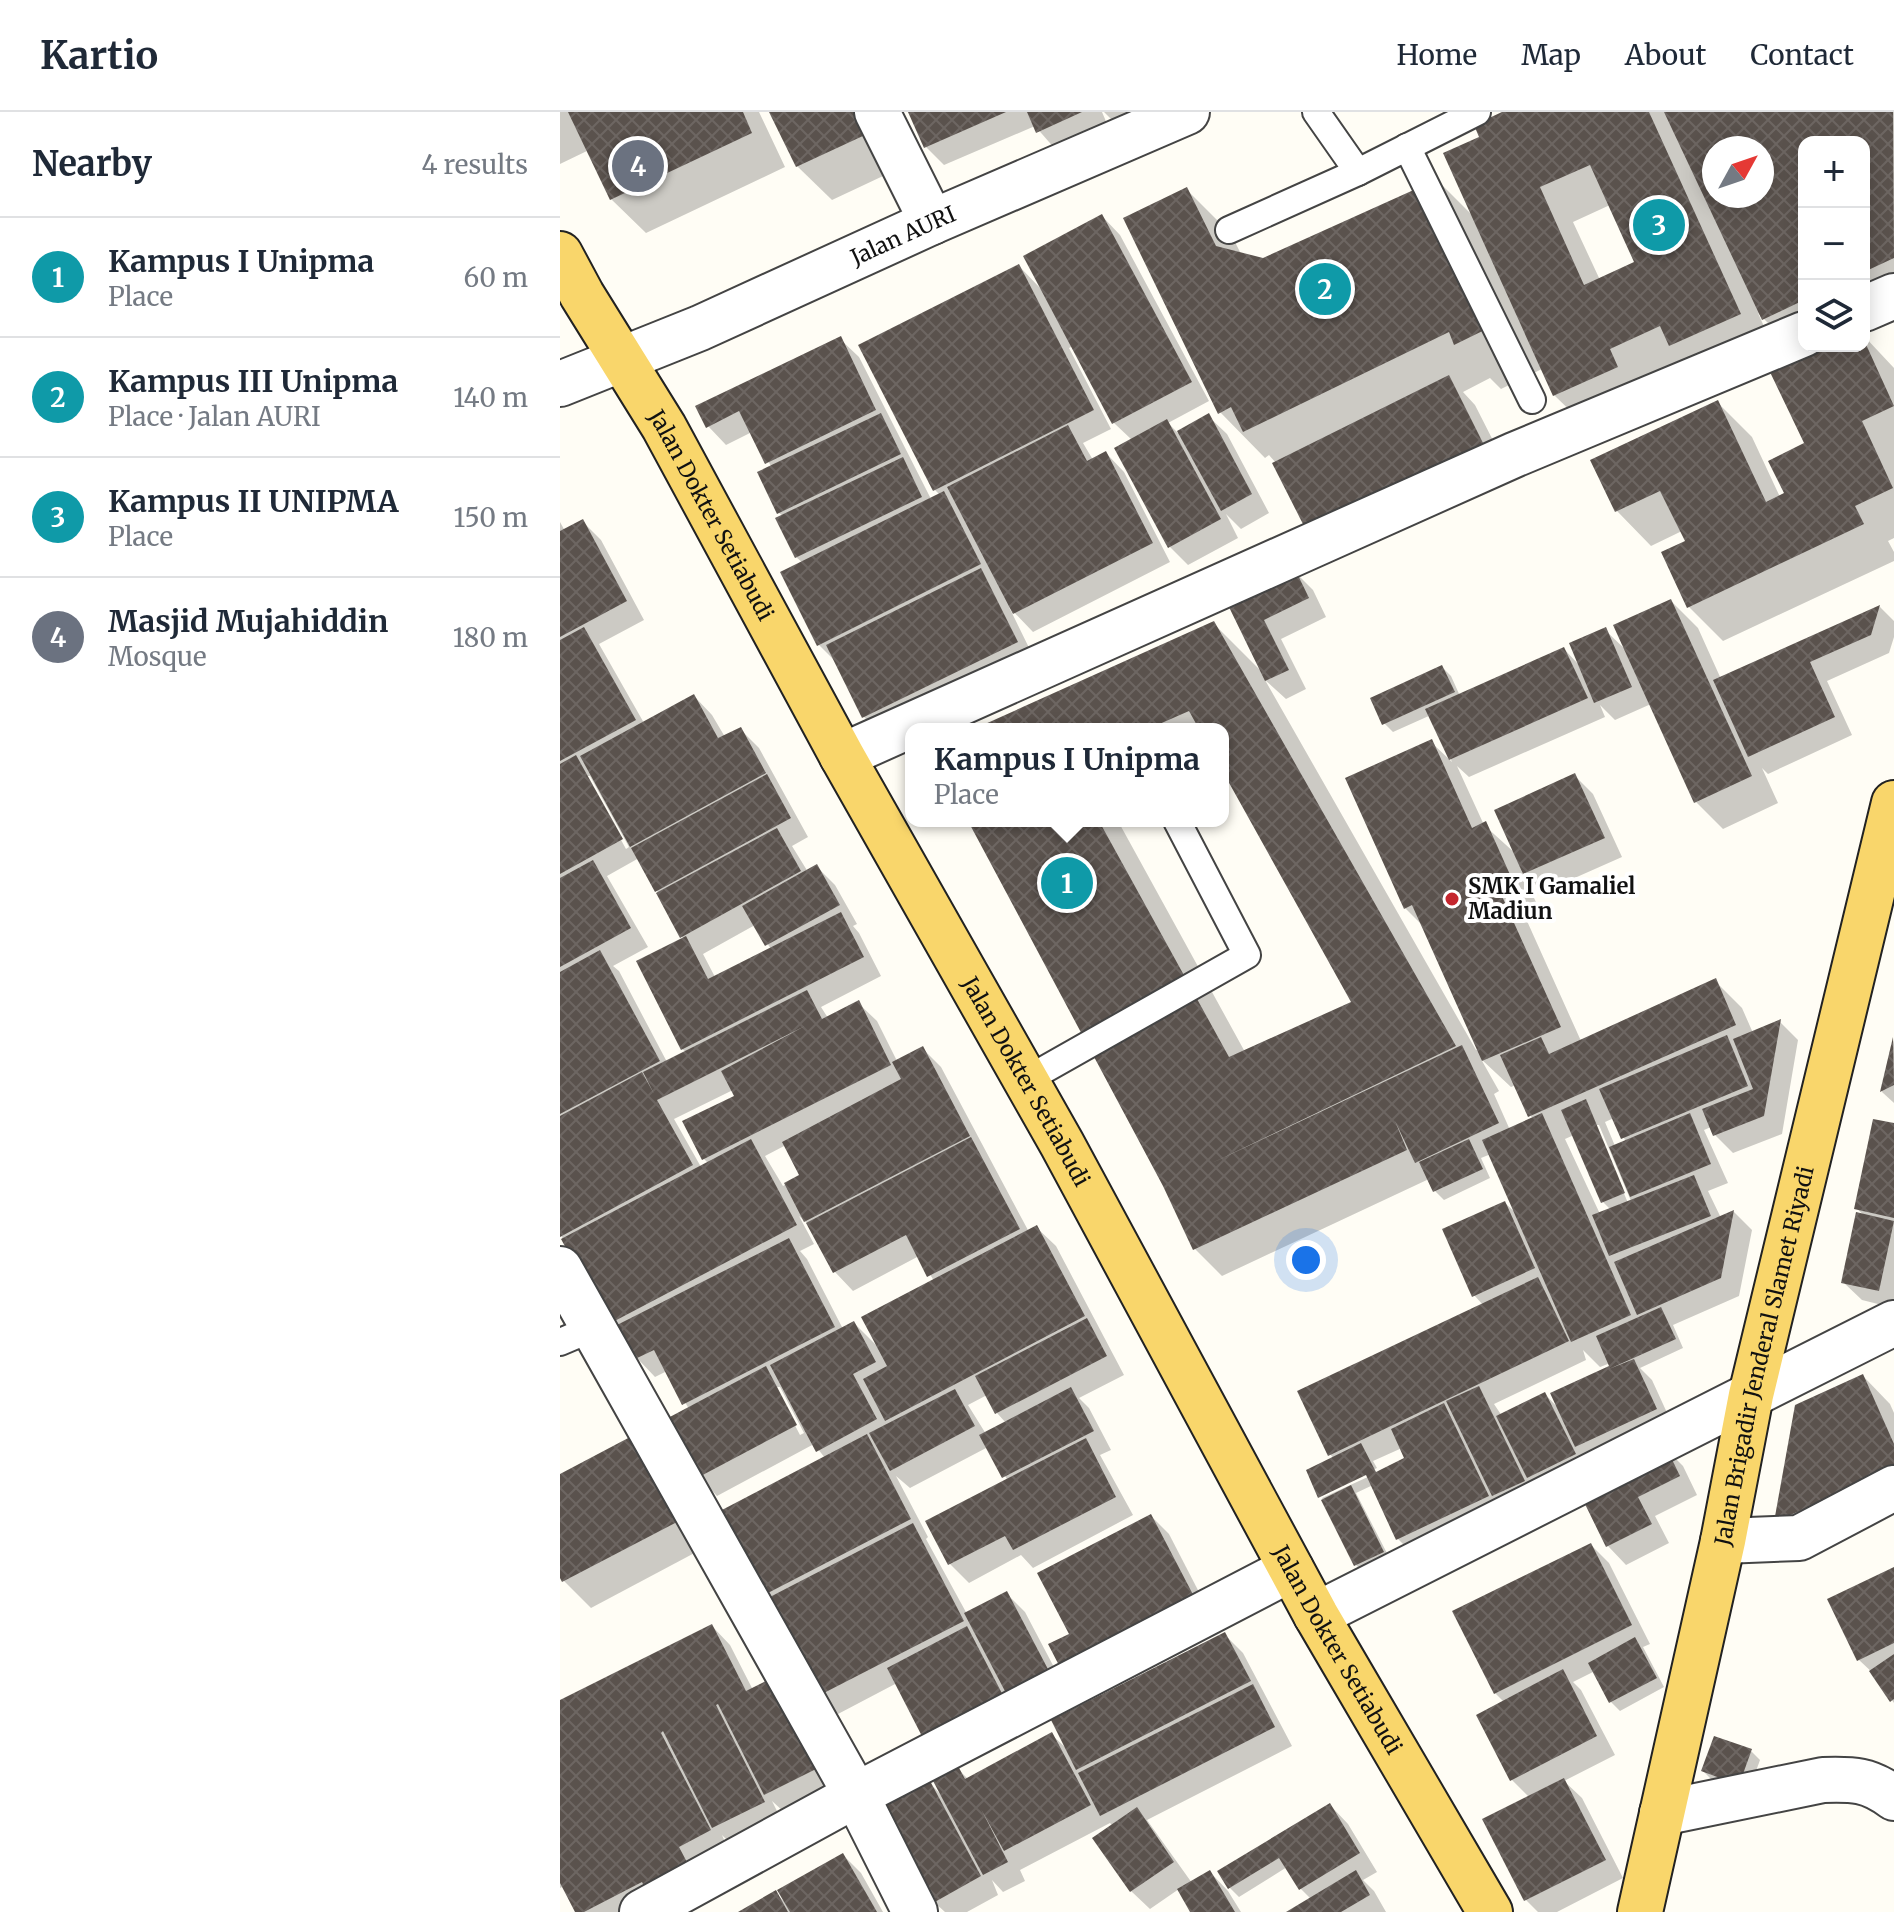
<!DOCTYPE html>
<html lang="en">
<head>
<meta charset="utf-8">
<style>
  body { margin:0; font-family:Merriweather,serif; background:#f2f2f3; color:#1f2937 }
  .controls { position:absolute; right:24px; top:24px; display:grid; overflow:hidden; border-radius:16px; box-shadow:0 4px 20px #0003 }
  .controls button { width:72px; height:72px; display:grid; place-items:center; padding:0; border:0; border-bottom:2px solid #e0e1e3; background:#fff; color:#1f2937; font:40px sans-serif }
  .compass { position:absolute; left:1142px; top:24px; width:72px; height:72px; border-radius:50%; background:#fff; box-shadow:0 4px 20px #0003; rotate:50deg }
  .you { position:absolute; left:746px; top:1148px; width:28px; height:28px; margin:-20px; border:6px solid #fff; border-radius:50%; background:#1a73e8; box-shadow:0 0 0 12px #1a73e833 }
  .badge { display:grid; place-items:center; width:52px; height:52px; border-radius:50%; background:#b45309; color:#fff; font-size:26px; font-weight:700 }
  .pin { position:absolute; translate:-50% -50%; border:4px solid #fff; box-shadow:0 2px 8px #0006 }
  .popup { position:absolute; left:345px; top:611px; width:324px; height:104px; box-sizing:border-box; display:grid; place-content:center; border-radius:16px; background:#fff; filter:drop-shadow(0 2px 6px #0005); font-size:26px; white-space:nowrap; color:#747a83 }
  .popup b { font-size:30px; color:#1f2937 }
  .popup::after { content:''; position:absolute; left:50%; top:100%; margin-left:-16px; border:16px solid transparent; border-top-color:#fff }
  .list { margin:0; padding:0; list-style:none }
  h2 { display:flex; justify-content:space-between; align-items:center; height:104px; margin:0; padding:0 32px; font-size:34px }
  h2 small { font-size:26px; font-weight:400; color:#747a83 }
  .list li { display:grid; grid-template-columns:52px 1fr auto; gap:24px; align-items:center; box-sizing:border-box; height:120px; padding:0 32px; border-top:2px solid #e0e1e3 }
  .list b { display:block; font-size:30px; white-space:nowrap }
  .list p { margin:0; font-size:26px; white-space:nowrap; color:#747a83 }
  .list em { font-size:26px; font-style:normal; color:#747a83 }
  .icon { flex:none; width:44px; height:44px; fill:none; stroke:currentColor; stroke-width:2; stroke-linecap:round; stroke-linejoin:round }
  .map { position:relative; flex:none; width:1334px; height:1800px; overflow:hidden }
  header { display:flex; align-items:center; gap:48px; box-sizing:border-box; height:112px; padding:0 40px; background:#fff; border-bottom:2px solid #e0e1e3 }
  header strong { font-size:38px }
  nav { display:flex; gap:44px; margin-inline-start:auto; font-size:28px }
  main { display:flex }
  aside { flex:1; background:#fff }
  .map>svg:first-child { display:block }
</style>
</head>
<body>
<header>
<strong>Kartio</strong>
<nav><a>Home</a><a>Map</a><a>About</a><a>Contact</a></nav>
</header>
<main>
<aside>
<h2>Nearby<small>4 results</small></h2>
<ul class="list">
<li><span class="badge" style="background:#0f9aa8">1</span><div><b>Kampus I Unipma</b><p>Place</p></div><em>60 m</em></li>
<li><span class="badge" style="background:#0f9aa8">2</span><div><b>Kampus III Unipma</b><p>Place · Jalan AURI</p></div><em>140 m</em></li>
<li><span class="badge" style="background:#0f9aa8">3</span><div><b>Kampus II UNIPMA</b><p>Place</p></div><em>150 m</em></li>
<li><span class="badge" style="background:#6b7280">4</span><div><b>Masjid Mujahiddin</b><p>Mosque</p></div><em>180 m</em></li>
</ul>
</aside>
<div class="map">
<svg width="1334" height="1800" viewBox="0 0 1334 1800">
  <defs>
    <pattern id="building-cross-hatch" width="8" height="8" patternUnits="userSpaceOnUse" patternTransform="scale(2)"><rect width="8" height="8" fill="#5a524d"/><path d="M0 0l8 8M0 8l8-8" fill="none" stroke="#6d6662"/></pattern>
  </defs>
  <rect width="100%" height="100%" fill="#fffdf5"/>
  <g fill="#0003" fill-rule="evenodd">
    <path d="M0,0H199L225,55L86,121L51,87L29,38L0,52Z"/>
    <path d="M212,0H311L338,57L272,88L237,54Z"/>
    <path d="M350,0H542L548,14L496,38L475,14L384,53L365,34Z"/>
    <path d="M544,0H574L553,9Z"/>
    <path d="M947,0H1334V196L1304,210V30H1244V234L1238,241L1198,201L1214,237L1029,317L994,283L982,257L941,277L930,266L903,280L915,293L948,358L716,351L709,343L705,346L660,300L626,77L671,122L681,142L703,148L878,69L913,104L922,26ZM1154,36H1202V84H1154ZM1050,93L1077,151L1040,168L1013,110Z"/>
    <path d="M542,104L560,123L649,289L608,311L618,321L648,304L667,322L709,401L681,417L666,402L678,426L628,453L610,435L572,328L554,311L513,234L509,236L551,317L523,331L533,348L546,341L564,360L610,450L473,520L449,495L475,548L322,624L304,605L277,551L259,533L243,451L236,445L223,404L219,401L212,356L192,320L166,333L148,314L280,227L299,245L371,387L380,383L375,378L459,154L481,177Z"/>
    <path d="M1304,224L1334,256V426L1328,429L1334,440V449L1163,529L1129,495L1128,430L1122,419L1091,434L1057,399L1033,349L1158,291L1192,325L1220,385L1226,382L1247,332L1265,234H1304Z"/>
    <path d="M22,409L41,428L84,508L39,532L84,611L134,584L152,603L165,625L180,617L199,636L248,725L232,734L248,760L257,755L275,773L297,812L293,814L299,821L321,864L261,895L268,906L298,891L317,909L337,949L362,936L381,955L469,1120L477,1116L496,1134L564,1263L519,1286L529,1296L551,1338L540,1343L573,1403L473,1456L461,1443L409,1471L390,1452L368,1410L448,1369L428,1335L350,1376L336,1364L368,1425L366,1427L407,1502L447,1482L465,1500L507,1580L467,1601L337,1571L278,1602L260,1583L206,1482L265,1346L254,1332L157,1384L139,1365L129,1297L107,1259L95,1265L77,1246L0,1122V410L5,419ZM26,664H30L69,735L66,737ZM79,746L124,828L122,937L126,940L107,950L59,859L53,854L88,835L47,764ZM195,813L211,837L155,865L143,842ZM173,978L176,985L144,1047L148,1051L141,1055L114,1007ZM226,1033L242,1063L223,1074L205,1044ZM239,1104L250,1114L275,1160L293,1179L359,1144L374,1169L318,1235L294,1211L283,1217L247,1147L240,1139L254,1132ZM215,1275H220L244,1321L240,1323ZM427,1283L437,1301L446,1311L426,1322L408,1293Z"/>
    <path d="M735,460L753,478L766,505L721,527L746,577L726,587L705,568L916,938L919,937L863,814L845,796L871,630L892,650L871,603L833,620L824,611L882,555L891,564L900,584L1004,537L1021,555L1045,518L1067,539L1111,489L1138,516L1161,567L1320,495L1334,509V525L1329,541L1267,569L1292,623L1208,662L1202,656L1218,691L1163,717L1136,690L1091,592L1055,608L1040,593L1045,605L909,665L897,654L924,713L956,742L1015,664L1033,682L1062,745L983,780L961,758L982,803L967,809L1021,929L1155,869L1182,896L1193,921L1220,910L1238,928L1222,1022L1173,1041L1155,1023L1151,1015L1144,1018L1168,1071L1148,1079L1161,1106L1174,1100L1192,1118L1179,1184L1113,1213L1123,1236L1080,1256L1092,1268L1114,1316L1035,1352L1024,1341L1033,1361L857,1446L838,1427L813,1373L796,1381L831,1449L805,1462L796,1453L762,1386L847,1347L842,1336L813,1349L817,1356L761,1382V1385L748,1359L774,1347L770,1342L923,1193L914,1183L945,1091L958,1103L931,1042L921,1046L930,1066L884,1088L875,1079L869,1067L662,1164L635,1137L605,1075L410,709H558L685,940L793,891L663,656V617H419L653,511L703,561L670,491ZM921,947L951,975L956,973L973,1008L950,1018L934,982L939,979ZM1054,1006L1066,1030L1055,1034L1045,1010ZM1035,1013H1039L1071,1089L1068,1091ZM1014,1023L1043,1090L1051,1098L1040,1102L1005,1027ZM1023,1238L1040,1255L1053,1250L1051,1255L1055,1264L999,1297L985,1282L942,1304L934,1292L1026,1248Z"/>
    <path d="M1334,928V991L1322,980Z"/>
    <path d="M1334,1013V1196L1302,1188L1283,1170L1305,1104L1296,1096Z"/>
    <path d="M1303,1264L1330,1292L1334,1301V1396L1216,1409Z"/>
    <path d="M71,1327L142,1437L31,1496L4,1469L0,1461V1364Z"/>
    <path d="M1105,1336L1123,1354L1137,1383L1095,1404L1109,1431L1066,1453L1048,1434L1026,1389Z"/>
    <path d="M591,1404L609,1422L657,1515L512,1523Z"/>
    <path d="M1031,1433L1049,1451L1090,1532L1083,1535L1104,1575L1060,1599L1051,1590L1035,1559L1013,1570L1021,1578L1055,1643L1004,1669L1022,1686L1063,1766L997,1800H978L966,1788L969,1685L952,1668L944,1590L935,1581Z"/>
    <path d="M1334,1457V1591L1314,1562L1299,1548Z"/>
    <path d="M152,1514L170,1533L193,1578L273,1676L224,1700L212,1689L222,1709L173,1734L162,1723L168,1737L78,1800H17L4,1774L0,1776V1591Z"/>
    <path d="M665,1523L683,1541L732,1634L587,1708L632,1771L650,1760L668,1779L681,1800H633L619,1777L590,1797L571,1779L553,1714L550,1711L460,1758L465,1769L443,1780L432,1768L438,1783L407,1800H385L374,1790L370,1671L381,1683L397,1656L408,1667L492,1623L507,1637Z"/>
    <path d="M1191,1639L1200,1648L1188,1681L1152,1668L1143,1659Z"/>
    <path d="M770,1693L788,1712L817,1760L803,1768L814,1779L826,1800H730L751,1787L740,1776L727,1755L679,1785L670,1776L660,1760Z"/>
    <path d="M283,1743L301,1761L323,1800H182L215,1781L226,1791Z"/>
  </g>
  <g fill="url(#building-cross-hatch)" fill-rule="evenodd">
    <path d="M8,0H183L192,21L50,88Z"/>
    <path d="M209,0H295L305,23L236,55Z"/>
    <path d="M348,0H446L364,36Z"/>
    <path d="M467,0H522L476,21Z"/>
    <path d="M942,0H1089L1181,202L1109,234L1100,214L1050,237L1058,255L993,284L883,41L919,25L914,13ZM1030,53L1074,150L1024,173L980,75Z"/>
    <path d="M1104,0H1333L1334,146L1304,160V30H1244V188L1202,208ZM1154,36H1202V84H1154Z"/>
    <path d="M878,67L947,207L894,233L889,220L683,320L671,295L658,302L563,106L627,75L656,134L703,146Z"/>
    <path d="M542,102L632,270L552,312L463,144Z"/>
    <path d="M459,152L534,298L373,379L298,233Z"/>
    <path d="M281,224L316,298L205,352L179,299L146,316L135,294Z"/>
    <path d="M1304,228L1334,294L1302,309L1333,376L1295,394L1304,412L1127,496L1101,440L1125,429L1100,379L1055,400L1030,348L1158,288L1206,390L1224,381L1208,349L1244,331L1209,258L1260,234H1304Z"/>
    <path d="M889,263L923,331L746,418L712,351Z"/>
    <path d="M321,301L341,342L217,402L197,360Z"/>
    <path d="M649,301L692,382L661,399L617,319Z"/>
    <path d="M607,307L661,407L608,436L554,336Z"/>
    <path d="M508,313L527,349L546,339L593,431L453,502L387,375Z"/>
    <path d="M343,345L362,385L235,446L215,406Z"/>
    <path d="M384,379L421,452L257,534L220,460Z"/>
    <path d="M23,407L67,489L0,525V419Z"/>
    <path d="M421,456L458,530L302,606L266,533Z"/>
    <path d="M735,457L749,486L704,508L729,558L705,569L667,491Z"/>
    <path d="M1111,487L1192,664L1134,691L1053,513Z"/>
    <path d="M1320,493L1311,523L1250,550L1275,605L1188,645L1153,568Z"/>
    <path d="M654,509L896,934L650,1052L902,933L939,1011L855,1051L835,1009L847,1038L633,1138L603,1074L408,709H539L669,945L791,890L663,660V617H639L629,599L588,617H414Z"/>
    <path d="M24,515L76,608L0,649V528Z"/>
    <path d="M1046,515L1072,575L1034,591L1009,531Z"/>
    <path d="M1004,535L1028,586L889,648L865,597Z"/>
    <path d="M882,553L895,580L822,613L810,586Z"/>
    <path d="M134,582L158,626L181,615L206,661L70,735L20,644Z"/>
    <path d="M872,627L912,716L926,709L956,776L941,782L1001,915L922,949L852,793L844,797L785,666Z"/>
    <path d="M16,643L63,727L0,762V652Z"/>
    <path d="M1015,661L1045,726L963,762L934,698Z"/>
    <path d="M207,662L231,706L95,780L71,736Z"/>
    <path d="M217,716L241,759L120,826L96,781Z"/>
    <path d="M33,748L71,816L0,855V766Z"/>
    <path d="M257,752L280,793L205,834L182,794Z"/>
    <path d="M281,800L304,845L121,938L76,849L126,824L148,867Z"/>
    <path d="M40,838L100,949L0,1002V860Z"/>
    <path d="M1156,866L1176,913L968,1005L940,943L981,925L989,942Z"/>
    <path d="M247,878L262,907L299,888L331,953L142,1048L122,1009L174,984L161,959L245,914L97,988L133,1053L0,1125V1004L82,960L94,982L83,960Z"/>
    <path d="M1221,907L1204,1004L1153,1024L1142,997L1193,977L1173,927Z"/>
    <path d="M1167,923L1188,974L1061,1027L1039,977Z"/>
    <path d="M1333,925L1334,973L1320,980Z"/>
    <path d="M363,934L410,1024L244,1110L224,1071L239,1063L222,1030L341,967L332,950Z"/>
    <path d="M1026,987L1065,1081L1041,1091L1001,998Z"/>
    <path d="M982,1001L1071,1203L1011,1230L922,1028Z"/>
    <path d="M1130,1001L1151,1052L1070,1085L1049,1035Z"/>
    <path d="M1313,1007L1334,1011V1106L1294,1097Z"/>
    <path d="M411,1025L460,1117L367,1165L346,1123L273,1161L246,1111Z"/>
    <path d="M191,1027L237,1113L47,1213L1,1127Z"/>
    <path d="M909,1027L923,1057L873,1080L859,1050Z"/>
    <path d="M1134,1063L1151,1104L1049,1144L1032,1103Z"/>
    <path d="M945,1089L975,1156L912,1185L882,1117Z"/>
    <path d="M1174,1098L1161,1166L1077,1203L1054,1150Z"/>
    <path d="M1296,1100L1334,1109L1319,1179L1281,1171Z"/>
    <path d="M477,1113L525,1204L325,1309L303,1267L327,1254L301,1205Z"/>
    <path d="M229,1126L275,1215L122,1293L94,1238L75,1247L57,1213Z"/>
    <path d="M978,1165L1009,1229L768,1344L737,1279Z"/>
    <path d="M1101,1195L1116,1227L1049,1257L1074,1247L1097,1297L1015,1335L990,1281L1049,1254L1036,1224Z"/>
    <path d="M527,1206L547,1244L435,1302L415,1264Z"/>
    <path d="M294,1209L316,1250L293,1262L317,1307L256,1340L210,1253Z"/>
    <path d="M206,1254L237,1313L137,1366L106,1307Z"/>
    <path d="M1303,1262L1334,1332V1358L1214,1410L1235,1293Z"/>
    <path d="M919,1274L965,1369L932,1384L886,1289Z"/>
    <path d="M511,1275L534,1319L442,1366L419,1323Z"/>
    <path d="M395,1277L415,1314L330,1359L309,1321Z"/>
    <path d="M985,1280L1016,1342L967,1366L936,1304Z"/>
    <path d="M884,1291L929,1384L836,1428L806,1363L758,1386L746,1358L801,1331L816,1360L844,1346L831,1317Z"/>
    <path d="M307,1322L351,1407L204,1483L160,1399Z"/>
    <path d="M72,1324L117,1410L2,1470L0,1466V1362Z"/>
    <path d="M526,1326L556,1385L453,1438L445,1424L388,1453L365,1409Z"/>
    <path d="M1105,1333L1120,1364L1078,1385L1092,1412L1046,1435L1023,1388Z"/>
    <path d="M791,1373L824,1440L794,1454L761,1388Z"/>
    <path d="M591,1402L640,1496L505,1565L488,1532L509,1522L477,1461Z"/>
    <path d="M353,1411L404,1509L258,1584L206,1487Z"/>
    <path d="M1031,1431L1072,1513L934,1582L892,1499Z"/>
    <path d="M1334,1455V1531L1297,1549L1267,1487Z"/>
    <path d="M447,1479L490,1561L447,1583L404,1501Z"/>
    <path d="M152,1512L186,1579L210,1567L256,1657L204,1683L158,1592L156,1593L205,1690L152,1716L103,1619L101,1621L151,1718L119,1735L129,1754L85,1776L82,1770L24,1800H15L0,1771V1588Z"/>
    <path d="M407,1514L448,1593L367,1634L327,1556Z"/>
    <path d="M665,1520L691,1569L516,1658L491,1608Z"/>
    <path d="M1075,1525L1097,1566L1049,1591L1028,1551Z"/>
    <path d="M1334,1542V1587L1330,1590L1309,1559Z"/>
    <path d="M1003,1557L1037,1624L950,1669L916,1603Z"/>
    <path d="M693,1572L715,1615L540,1704L518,1661Z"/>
    <path d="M492,1620L531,1693L444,1739L421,1697L448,1750L423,1763L372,1667L398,1654L405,1667Z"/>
    <path d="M1154,1624L1192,1637L1179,1673L1141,1659Z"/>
    <path d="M1004,1666L1046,1748L964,1789L922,1707Z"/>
    <path d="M370,1669L421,1764L373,1791L321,1695Z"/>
    <path d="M770,1691L800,1741L739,1778L719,1746L668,1777L657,1759Z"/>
    <path d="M577,1695L614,1750L570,1780L532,1726Z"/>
    <path d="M283,1741L317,1800H230L217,1778Z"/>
    <path d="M650,1758L675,1800H630L617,1777Z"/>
    <path d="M796,1758L810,1783L781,1800H726Z"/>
    <path d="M216,1778L228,1800H178Z"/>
  </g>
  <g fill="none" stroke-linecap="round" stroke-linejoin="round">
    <g stroke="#444" stroke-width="30">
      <g id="service">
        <path d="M756,0L798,60L917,0"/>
        <path d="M847,35L972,288"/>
        <path d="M669,118L798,60"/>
        <path d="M466,968L687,843L617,709"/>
        <path d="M0,1230L33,1216"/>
      </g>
    </g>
    <g stroke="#444" stroke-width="48">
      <g id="minor">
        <path d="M317,0L372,110"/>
        <path d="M1304,197L1334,184"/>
        <path d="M282,644L954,343L1244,222"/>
        <path d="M0,1157L296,1683L355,1800"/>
        <path d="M1163,1429L1239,1426L1334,1376"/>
        <path d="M756,1503L1191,1283"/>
        <path d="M1102,1701L1263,1668C1293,1667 1309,1667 1334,1686"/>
        <path d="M82,1800L296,1683L731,1457"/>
      </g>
    </g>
    <g stroke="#444" stroke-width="48">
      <g id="tertiary">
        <path id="s1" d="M0,272L140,216L372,110L627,0"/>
        <path d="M1191,1283L1334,1211"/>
      </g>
    </g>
    <g stroke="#222" stroke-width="48">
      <g id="primary">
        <path id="s2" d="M0,142L22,183L104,315L282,644L502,1032L756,1503L930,1800"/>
        <path id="s3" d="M1080,1800L1163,1429L1191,1283L1334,691"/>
      </g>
    </g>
    <use href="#service" stroke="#fff" stroke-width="26"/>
    <use href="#minor" stroke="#fff" stroke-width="44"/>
    <use href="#tertiary" stroke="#fff" stroke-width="44"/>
    <use href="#primary" stroke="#f9d66b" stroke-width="44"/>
  </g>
  <circle fill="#c4262e" stroke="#fff" stroke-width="3" cx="892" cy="787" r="8"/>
  <g text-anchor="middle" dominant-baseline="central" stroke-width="8" stroke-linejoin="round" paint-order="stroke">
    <g font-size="22" fill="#111" stroke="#fff">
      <text stroke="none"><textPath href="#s1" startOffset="374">Jalan AURI</textPath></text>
      <text stroke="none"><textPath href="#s2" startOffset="302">Jalan Dokter Setiabudi</textPath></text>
      <text stroke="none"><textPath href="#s2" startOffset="950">Jalan Dokter Setiabudi</textPath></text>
      <text stroke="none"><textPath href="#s3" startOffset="570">Jalan Brigadir Jenderal Slamet Riyadi</textPath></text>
      <text stroke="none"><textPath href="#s2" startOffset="1598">Jalan Dokter Setiabudi</textPath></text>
    </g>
    <g font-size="22" font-weight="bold" fill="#111" stroke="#fff" text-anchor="start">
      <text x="908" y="774">SMK I Gamaliel<tspan x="908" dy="25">Madiun</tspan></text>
    </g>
  </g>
</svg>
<div class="controls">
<button>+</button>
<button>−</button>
<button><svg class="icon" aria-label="layers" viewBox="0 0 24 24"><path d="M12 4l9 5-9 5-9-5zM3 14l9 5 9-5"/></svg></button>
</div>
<svg class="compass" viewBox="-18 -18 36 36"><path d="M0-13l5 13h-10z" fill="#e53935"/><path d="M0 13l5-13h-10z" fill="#747a83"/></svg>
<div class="you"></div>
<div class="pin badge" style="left:507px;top:771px;background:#0f9aa8">1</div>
<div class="popup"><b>Kampus I Unipma</b>Place</div>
<div class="pin badge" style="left:765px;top:177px;background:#0f9aa8">2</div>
<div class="pin badge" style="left:1099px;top:113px;background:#0f9aa8">3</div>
<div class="pin badge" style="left:78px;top:54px;background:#6b7280">4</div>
</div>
</main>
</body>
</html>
